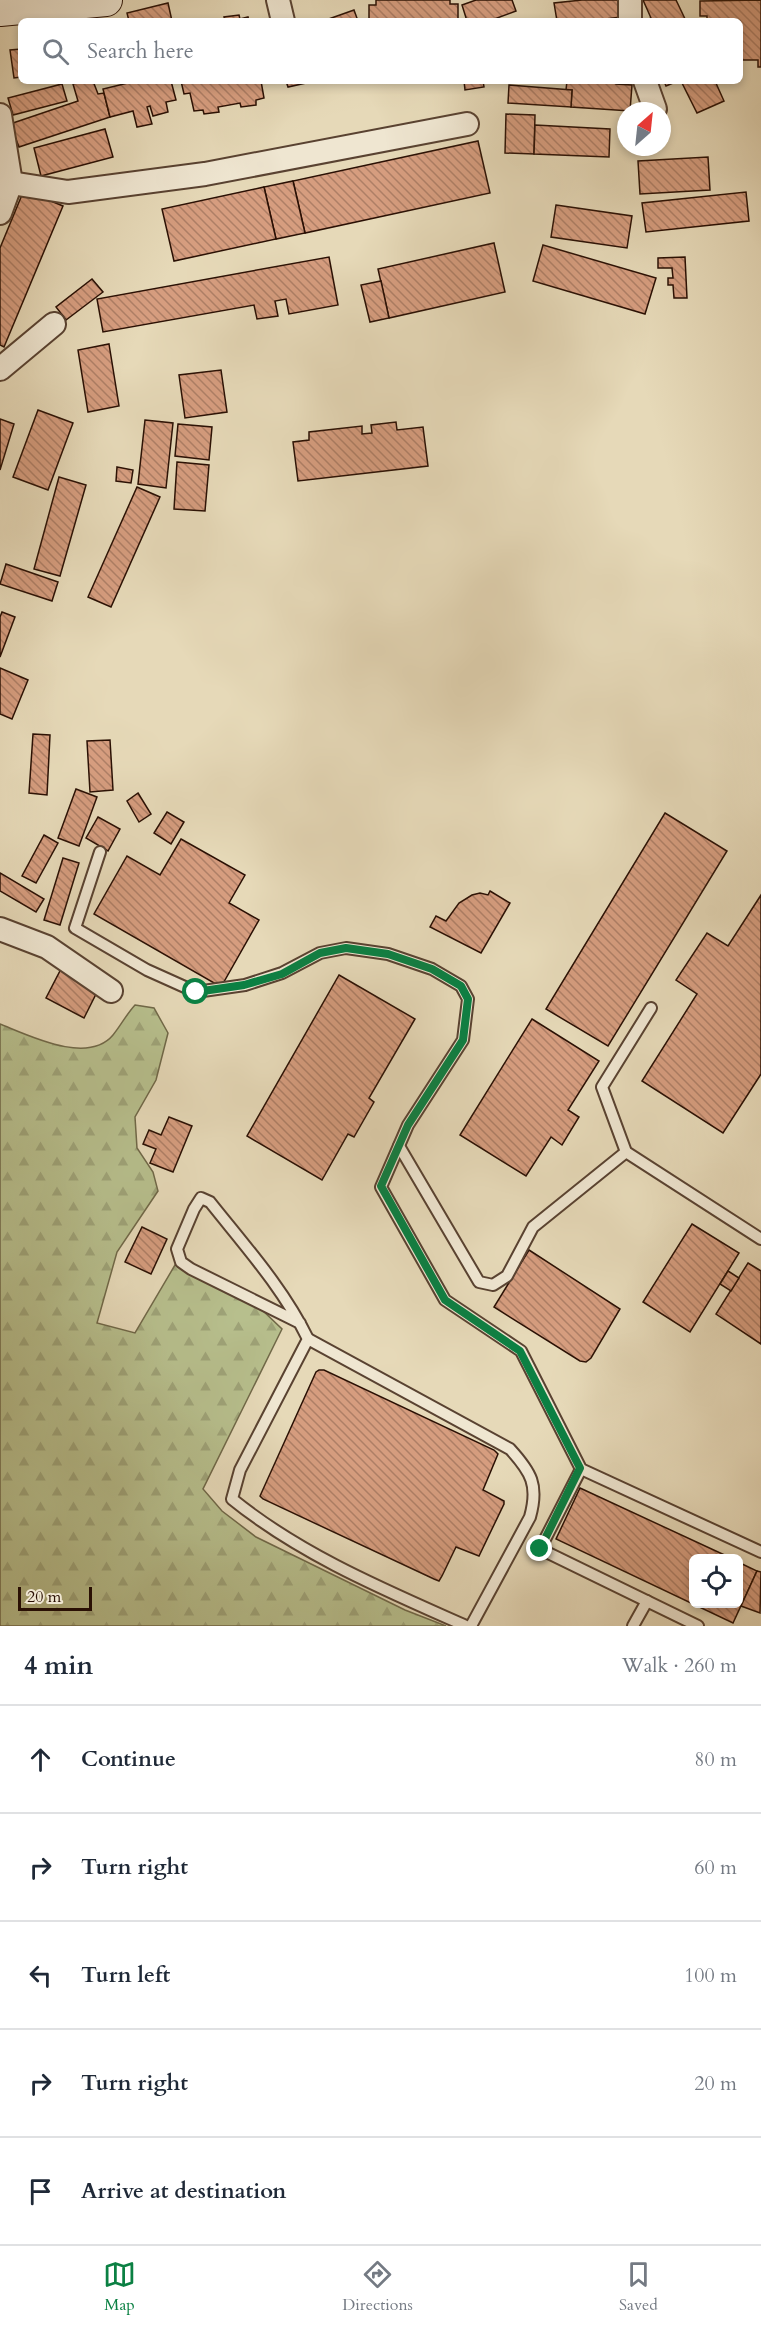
<!DOCTYPE html>
<html lang="en">
<head>
<meta charset="utf-8">
<style>
  body { margin:0; font-family:Cardo,serif; background:#f2f2f3; color:#1f2937 }
  .controls { position:absolute; right:18px; bottom:18px; display:grid; overflow:hidden; border-radius:9px; box-shadow:0 3px 9px #0003 }
  .controls button { width:54px; height:54px; display:grid; place-items:center; padding:0; border:0; border-bottom:2px solid #e0e1e3; background:#fff; color:#1f2937; font:30px sans-serif }
  .compass { position:absolute; left:617px; top:102px; width:54px; height:54px; border-radius:50%; background:#fff; box-shadow:0 3px 9px #0003; rotate:27deg }
  .scale { position:absolute; left:18px; bottom:15px; width:74px; box-sizing:border-box; padding-left:6px; border:3px solid #2a1004; border-top:0; font-size:16px; line-height:21px; white-space:nowrap; color:#2a1004; -webkit-text-stroke:4px #efe6d1; paint-order:stroke }
  .stop { position:absolute; width:18px; height:18px; margin:-14px; border:4px solid #0b8043; border-radius:50%; background:#fff }
  .stop.end { background:#0b8043; border-color:#fff; box-shadow:0 2px 6px #0008 }
  .list { margin:0; padding:0; list-style:none }
  h2 { display:flex; justify-content:space-between; align-items:center; height:78px; margin:0; padding:0 24px; font-size:26px }
  h2 small { font-size:20px; font-weight:400; color:#747a83 }
  .list li { display:grid; grid-template-columns:39px 1fr auto; gap:18px; align-items:center; box-sizing:border-box; height:108px; padding:0 24px; border-top:2px solid #e0e1e3 }
  .list b { display:block; font-size:22px; white-space:nowrap }
  .list em { font-size:20px; font-style:normal; color:#747a83 }
  .icon { flex:none; width:33px; height:33px; fill:none; stroke:currentColor; stroke-width:2; stroke-linecap:round; stroke-linejoin:round }
  .map { position:relative; flex:none; width:761px; height:1626px; overflow:hidden }
  .search { position:absolute; background:#fff; box-shadow:0 3px 9px #0003; left:18px; right:18px; top:18px; height:66px; display:flex; align-items:center; gap:15px; box-sizing:border-box; padding:0 21px; border-radius:9px; color:#747a83; font-size:22px }
  .sheet { height:618px; background:#fff }
  nav { display:flex; justify-content:space-around; align-items:center; box-sizing:border-box; height:84px; border-top:2px solid #e0e1e3; background:#fff; font-size:16px; color:#747a83 }
  nav a { display:grid; justify-items:center; gap:3px }
  nav .on { color:#0b8043 }
  .map>svg:first-child { display:block }
</style>
</head>
<body>
<div class="map">
<svg width="761" height="1626" viewBox="0 0 761 1626">
  <defs>
    <pattern id="forest-firs" width="22" height="20" patternUnits="userSpaceOnUse" patternTransform="scale(1.5)"><rect width="22" height="20" fill="#b7bf8d"/><path d="M5 1l3.5 6h-7zM16 11l3.5 6h-7z" fill="#9ea378"/></pattern>
    <pattern id="building-back-hatch" width="6" height="6" patternUnits="userSpaceOnUse" patternTransform="scale(1.5)"><rect width="6" height="6" fill="#d69d7f"/><path d="M-1 5l2 2M0 0l6 6M5-1l2 2" fill="none" stroke="#ae7f66"/></pattern>
  </defs>
  <rect width="100%" height="100%" fill="#e6d9b8"/>
  <filter id="stains"><feTurbulence type="fractalNoise" baseFrequency=".00333" numOctaves="4"/><feColorMatrix values="0 0 0 0 .2 0 0 0 0 .09 0 0 0 0 .02 0 0 0 .5 -.17"/></filter>
  <radialGradient id="worn" r=".72"><stop offset=".6" stop-color="#630" stop-opacity="0"/><stop offset="1" stop-color="#630" stop-opacity=".3"/></radialGradient>
  <path fill="url(#forest-firs)" stroke="#706848" stroke-width="1.5" d="M135,1005L154,1008L168,1033L156,1080L135,1117L137,1148L153,1172L158,1191L117,1252L97,1323L135,1333L175,1265L240,1289L282,1329L203,1489L222,1511L256,1537L405,1610L446,1626H0V1024C30,1036 88,1065 113,1035C121,1025 126,1015 135,1005Z"/>
  <g fill="url(#building-back-hatch)" stroke="#2a1004" stroke-width="1.5">
    <path d="M376,0H450V4H458V19H450V21H376V19H369V5H376Z"/>
    <path d="M476,0H512L516,11L489,21H467L462,5Z"/>
    <path d="M582,0H619L621,17L590,21H557L554,3Z"/>
    <path d="M643,0H676L686,21H644L651,18Z"/>
    <path d="M761,0V67H758V60H740V21H707V16H700V1Z"/>
    <path d="M168,3L172,21H129L127,13Z"/>
    <path d="M354,10L358,21H323Z"/>
    <path d="M239,15L240,19L248,17L249,21H225L224,17Z"/>
    <path d="M21,49V77L14,78L10,50Z"/>
    <path d="M83,81H93L98,94L104,93L110,117L19,147L10,124L78,101L73,84Z"/>
    <path d="M136,81H171L176,100L166,102L168,112L153,116L150,106L147,107L152,124L137,127L133,111L110,117L103,89Z"/>
    <path d="M181,81H261L264,98L256,100V105L241,107L240,103L218,107L219,112L204,114L203,110L194,111L190,93L184,94Z"/>
    <path d="M286,81H315L288,87Z"/>
    <path d="M464,81H483L484,87L465,90Z"/>
    <path d="M567,81H616V84L632,85L630,111L571,107L572,90H566Z"/>
    <path d="M664,81H678L666,86Z"/>
    <path d="M681,81H715L724,101L697,113Z"/>
    <path d="M62,84L67,101L13,115L8,98Z"/>
    <path d="M509,85L572,90L571,107L508,103Z"/>
    <path d="M506,114L535,115L534,154L505,153Z"/>
    <path d="M535,125L610,129L609,157L534,154Z"/>
    <path d="M105,129L113,157L41,176L34,148Z"/>
    <path d="M478,141L490,193L305,233L293,181Z"/>
    <path d="M708,157L710,190L640,194L638,161Z"/>
    <path d="M293,181L305,233L276,239L264,187Z"/>
    <path d="M264,187L276,239L174,261L162,209Z"/>
    <path d="M24,190L63,206L4,347L0,345V248Z"/>
    <path d="M746,192L749,221L646,232L642,203Z"/>
    <path d="M556,205L632,216L627,248L551,237Z"/>
    <path d="M494,243L505,292L389,318L378,269Z"/>
    <path d="M543,245L656,278L645,314L533,281Z"/>
    <path d="M329,257L338,305L289,314L286,299L275,301L278,316L257,319L254,305L103,332L97,299Z"/>
    <path d="M685,257L687,298H674L673,285H668V278H673L672,268H658V258Z"/>
    <path d="M92,279L103,292L66,320L56,307Z"/>
    <path d="M381,281L389,318L370,322L361,285Z"/>
    <path d="M109,344L119,406L88,412L78,350Z"/>
    <path d="M221,370L227,412L185,418L179,375Z"/>
    <path d="M38,410L73,423L48,490L13,477Z"/>
    <path d="M0,419L14,424L0,470Z"/>
    <path d="M145,420L173,423L166,488L138,484Z"/>
    <path d="M396,422L397,430L423,427L428,466L298,481L293,442L309,440V432L362,426V434L372,433L371,425Z"/>
    <path d="M178,424L212,427L209,460L175,456Z"/>
    <path d="M177,462L209,465L205,511L174,509Z"/>
    <path d="M117,467L133,470L131,483L116,481Z"/>
    <path d="M59,477L86,485L60,576L34,569Z"/>
    <path d="M137,487L160,497L111,607L88,597Z"/>
    <path d="M6,564L58,582L52,601L0,584Z"/>
    <path d="M2,612L15,617L0,657V617Z"/>
    <path d="M0,668L28,680L12,719L0,714Z"/>
    <path d="M33,734L50,735L47,795L29,793Z"/>
    <path d="M110,740L113,790L90,792L87,741Z"/>
    <path d="M76,789L97,797L79,846L58,838Z"/>
    <path d="M138,793L151,814L139,822L127,801Z"/>
    <path d="M167,812L184,822L171,844L154,833Z"/>
    <path d="M665,813L727,851L608,1046L546,1009Z"/>
    <path d="M98,817L120,829L108,851L86,838Z"/>
    <path d="M44,835L58,843L36,883L22,876Z"/>
    <path d="M181,839L245,875L229,903L259,920L221,987L94,914L127,856L160,875Z"/>
    <path d="M63,858L79,863L60,925L44,920Z"/>
    <path d="M0,873L44,899L36,912L0,891Z"/>
    <path d="M490,891L510,903L481,953L430,927L436,916L446,921L459,903L472,895L480,893L488,895Z"/>
    <path d="M761,895V1074L723,1133L642,1081L697,994L676,980L707,933L728,946Z"/>
    <path d="M62,967L100,986L84,1018L46,998Z"/>
    <path d="M339,975L415,1019L369,1098L374,1102L354,1137L348,1134L322,1180L247,1136Z"/>
    <path d="M532,1019L599,1061L568,1110L579,1117L562,1145L551,1137L526,1176L460,1135Z"/>
    <path d="M169,1117L192,1126L173,1172L150,1163L156,1149L143,1144L149,1130L161,1135Z"/>
    <path d="M692,1224L739,1253L690,1332L643,1302Z"/>
    <path d="M142,1227L167,1239L151,1274L125,1262Z"/>
    <path d="M529,1250L620,1309L591,1358L586,1362L580,1361L494,1307Z"/>
    <path d="M748,1263L761,1271V1344L716,1314Z"/>
    <path d="M728,1271L739,1278L731,1291L720,1284Z"/>
    <path d="M319,1370H324L494,1450L498,1454L483,1490L504,1501V1504L479,1556L456,1547L442,1576L439,1581L434,1579L263,1499L260,1496L316,1372Z"/>
    <path d="M580,1488L731,1558H694V1604H738V1562L757,1571L733,1623L556,1539Z"/>
    <path d="M757,1571L761,1572L760,1613L741,1606Z"/>
  </g>
  <g fill="none" stroke-linecap="round" stroke-linejoin="round">
    <g stroke="#594231" stroke-width="14">
      <g id="lane">
        <path d="M100,852L75,928L147,970L196,992L245,985L282,973L320,953L346,948L388,954L432,969L461,986L468,999L463,1040L408,1125L381,1187L445,1300L521,1351L581,1469L761,1552"/>
        <path d="M651,1008L602,1087L626,1152L761,1239"/>
        <path d="M399,1146L479,1282L493,1285L507,1276L533,1227L626,1152"/>
        <path d="M300,1323L191,1269L181,1262L177,1249L194,1209L201,1198L210,1202C245,1246 283,1288 308,1339L240,1470L232,1499C301,1555 385,1590 466,1626"/>
        <path d="M308,1339L510,1449C531,1472 539,1485 530,1517L471,1626"/>
        <path d="M581,1469L540,1549L698,1626"/>
        <path d="M633,1626L647,1601"/>
      </g>
    </g>
    <g stroke="#594231" stroke-width="26">
      <g id="street">
        <path d="M278,0L283,21"/>
        <path d="M630,21V0"/>
        <path d="M645,81L655,109"/>
        <path d="M0,115L11,183L0,213"/>
        <path d="M11,183L68,192L205,174L467,124"/>
        <path d="M0,369L54,324"/>
        <path d="M0,929L47,947L111,991"/>
      </g>
    </g>
    <g stroke="#2a1004" stroke-width="34">
      <path id="secondary" d="M0,10L106,0"/>
    </g>
    <use href="#lane" stroke="#efe6d1" stroke-width="10"/>
    <use href="#street" stroke="#efe6d1" stroke-width="22"/>
    <use href="#secondary" stroke="#efe6d1" stroke-width="32"/>
  </g>
  <g fill="none" stroke-linecap="round" stroke-linejoin="round">
    <path stroke="#0b8043" stroke-width="8" d="M196,992L244,985L282,974L320,953L346,948L388,954L432,969L461,986L468,999L463,1040L408,1125L381,1186L445,1300L520,1351L580,1468L540,1549"/>
  </g>
  <rect width="100%" height="100%" filter="url(#stains)"/>
  <rect width="100%" height="100%" fill="url(#worn)"/>
</svg>
<div class="controls">
<button><svg class="icon" aria-label="locate" viewBox="0 0 24 24"><circle cx="12" cy="12" r="6"/><path d="M12 2v4M12 18v4M2 12h4M18 12h4"/></svg></button>
</div>
<svg class="compass" viewBox="-18 -18 36 36"><path d="M0-13l5 13h-10z" fill="#e53935"/><path d="M0 13l5-13h-10z" fill="#747a83"/></svg>
<div class="scale">20 m</div>
<div class="stop" style="left:196px;top:992px"></div>
<div class="stop end" style="left:540px;top:1549px"></div>
<div class="search"><svg class="icon" aria-label="search" viewBox="0 0 24 24"><circle cx="10" cy="10" r="6"/><path d="M15 15l6 6"/></svg>Search here</div>
</div>
<section class="sheet">
<h2>4 min<small>Walk · 260 m</small></h2>
<ul class="list">
<li><svg class="icon" aria-label="ahead" viewBox="0 0 24 24"><path d="M12 20V5M6 11l6-6 6 6"/></svg><div><b>Continue</b></div><em>80 m</em></li>
<li><svg class="icon" aria-label="right" viewBox="0 0 24 24"><path d="M7 20v-9h11M14 6l5 5-5 5"/></svg><div><b>Turn right</b></div><em>60 m</em></li>
<li><svg class="icon" aria-label="left" viewBox="0 0 24 24"><path d="M17 20v-9H6M10 6l-5 5 5 5"/></svg><div><b>Turn left</b></div><em>100 m</em></li>
<li><svg class="icon" aria-label="right" viewBox="0 0 24 24"><path d="M7 20v-9h11M14 6l5 5-5 5"/></svg><div><b>Turn right</b></div><em>20 m</em></li>
<li><svg class="icon" aria-label="arrive" viewBox="0 0 24 24"><path d="M6 21V4h12l-3 4 3 4H6"/></svg><div><b>Arrive at destination</b></div></li>
</ul>
</section>
<nav>
<a class="on"><svg class="icon" aria-label="map" viewBox="0 0 24 24"><path d="M3 6l6-2 6 2 6-2v14l-6 2-6-2-6 2zM9 4v14M15 6v14"/></svg>Map</a>
<a><svg class="icon" aria-label="directions" viewBox="0 0 24 24"><path d="M12 3l9 9-9 9-9-9zM9 14v-3h6M13 9l2 2-2 2"/></svg>Directions</a>
<a><svg class="icon" aria-label="saved" viewBox="0 0 24 24"><path d="M7 4h10v16l-5-4-5 4z"/></svg>Saved</a>
</nav>
</body>
</html>
